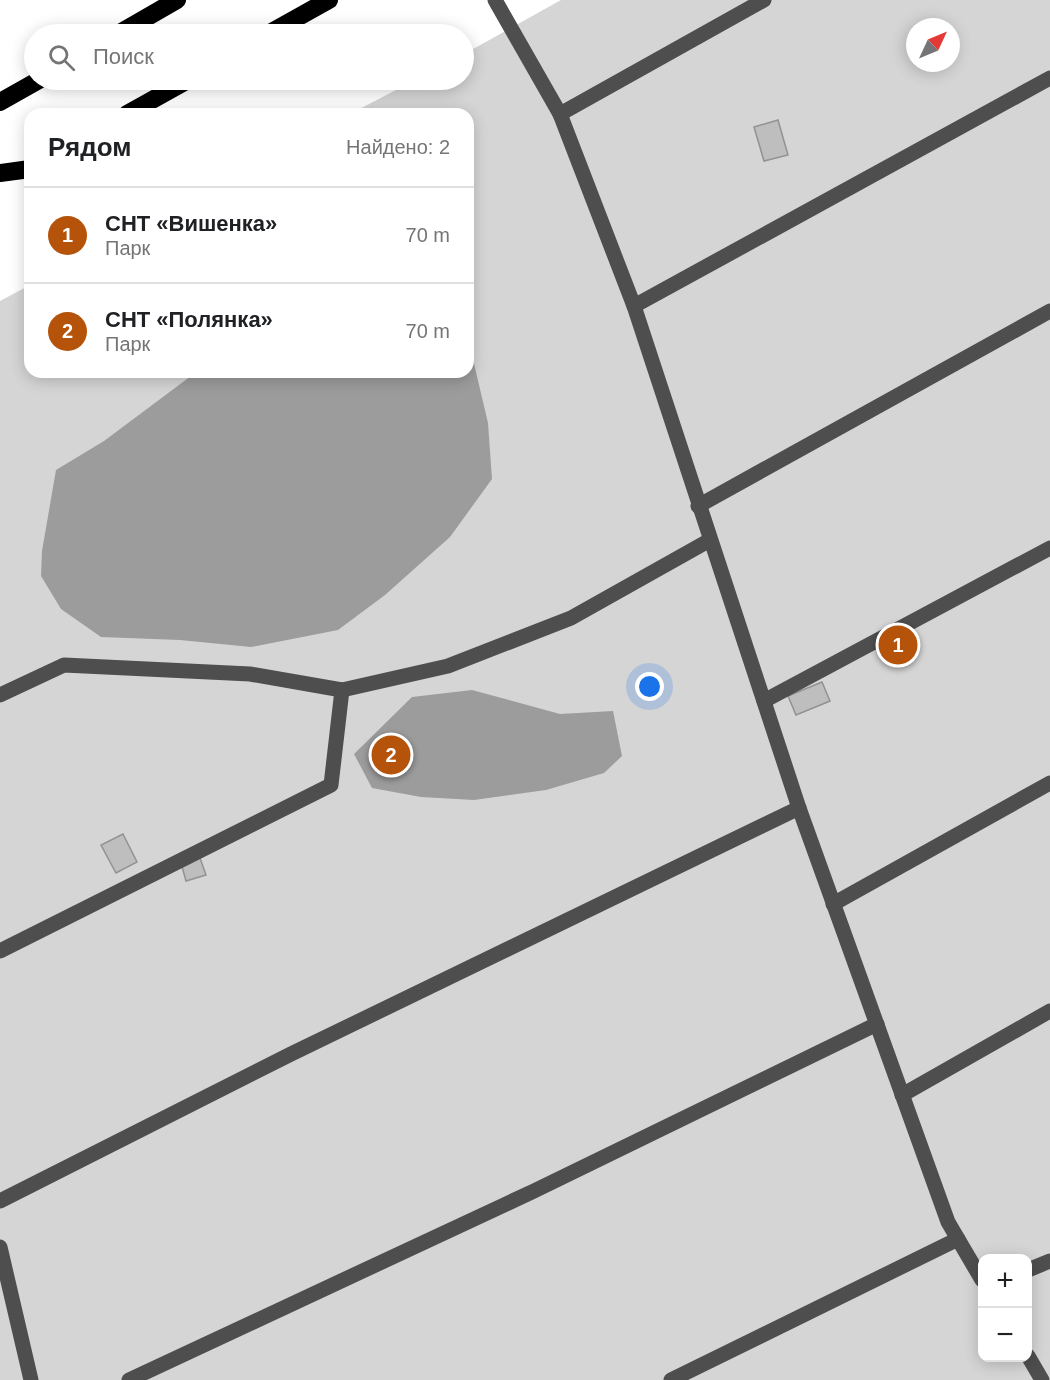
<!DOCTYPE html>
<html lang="ru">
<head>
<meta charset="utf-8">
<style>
  body { margin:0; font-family:Arial,sans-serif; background:#f2f2f2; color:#202124 }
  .controls { position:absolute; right:18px; bottom:18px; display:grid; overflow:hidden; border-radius:12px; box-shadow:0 3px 15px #0003 }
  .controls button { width:54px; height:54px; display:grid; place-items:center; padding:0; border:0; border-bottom:2px solid #e0e0e0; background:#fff; color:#202124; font:30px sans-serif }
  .compass { position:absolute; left:906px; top:18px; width:54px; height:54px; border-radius:50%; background:#fff; box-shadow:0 3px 15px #0003; rotate:46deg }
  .you { position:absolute; left:650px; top:687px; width:21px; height:21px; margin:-15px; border:4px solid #fff; border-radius:50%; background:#1a73e8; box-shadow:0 0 0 9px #1a73e833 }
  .badge { display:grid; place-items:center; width:39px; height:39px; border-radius:50%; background:#b45309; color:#fff; font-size:20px; font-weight:700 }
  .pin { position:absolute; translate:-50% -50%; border:3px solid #fff; box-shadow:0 2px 6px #0006 }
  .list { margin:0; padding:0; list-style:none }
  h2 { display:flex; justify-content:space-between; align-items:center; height:78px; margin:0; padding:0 24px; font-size:26px }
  h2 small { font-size:20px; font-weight:400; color:#757577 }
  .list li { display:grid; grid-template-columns:39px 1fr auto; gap:18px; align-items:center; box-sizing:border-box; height:96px; padding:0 24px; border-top:2px solid #e0e0e0 }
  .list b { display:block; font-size:22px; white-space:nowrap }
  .list p { margin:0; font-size:20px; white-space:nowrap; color:#757577 }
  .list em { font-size:20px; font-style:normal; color:#757577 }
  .icon { flex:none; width:33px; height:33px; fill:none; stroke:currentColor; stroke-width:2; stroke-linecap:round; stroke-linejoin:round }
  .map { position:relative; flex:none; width:1050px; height:1380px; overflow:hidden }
  .search { position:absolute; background:#fff; box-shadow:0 3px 15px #0003; left:24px; top:24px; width:450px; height:66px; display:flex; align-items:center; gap:15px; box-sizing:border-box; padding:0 21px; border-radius:33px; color:#757577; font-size:22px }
  .panel { position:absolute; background:#fff; box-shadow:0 3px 15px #0003; left:24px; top:108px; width:450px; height:270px; border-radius:18px }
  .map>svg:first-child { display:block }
</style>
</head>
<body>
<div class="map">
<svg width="1050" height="1380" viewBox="0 0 1050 1380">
  <rect width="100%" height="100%" fill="#fff"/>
  <g fill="#d5d5d5" fill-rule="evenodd">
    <path d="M561,0H1050V1380H34L0,1252V301L30,285V372H468V114H350L415,80H464V54ZM915,27H951V63H915ZM982,1258H1028V1358H982Z"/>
    <path d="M0,1274L30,1380H0Z"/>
  </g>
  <g fill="#9c9c9c">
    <path d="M468,338L488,423L492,479L450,537L385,595L338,630L251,647L180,640L101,637L61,609L41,576L42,551L56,470L104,441L191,376L200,372H468Z"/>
    <path d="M472,690L560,714L613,711L622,756L604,773L546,790L474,800L421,797L372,788L354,754L412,697Z"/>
  </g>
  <g fill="#bebebe" stroke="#929292" stroke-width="1.5">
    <path d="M778,120L788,155L764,161L754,127Z"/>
    <path d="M822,682L830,701L796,715L788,696Z"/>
    <path d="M123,834L137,862L116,873L101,845Z"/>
    <path d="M200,858L206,875L186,881L181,863Z"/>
  </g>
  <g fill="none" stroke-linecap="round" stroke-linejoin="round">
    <g stroke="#4e4e4e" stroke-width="15">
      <path d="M495,0L560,114L634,306L799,808L948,1222L982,1280"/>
      <path d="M560,114L764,0"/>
      <path d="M634,306L1050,78"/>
      <path d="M698,506L1050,311"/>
      <path d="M0,695L64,665L250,674L342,690L448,666L571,618L710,540"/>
      <path d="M764,701L1050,548"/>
      <path d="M833,904L1050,783"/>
      <path d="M0,951L331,785L342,690"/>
      <path d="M902,1095L1050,1011"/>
      <path d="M0,1201L291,1054L799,808"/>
      <path d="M0,1247L31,1380"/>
      <path d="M1028,1270L1050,1261"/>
      <path d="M1028,1356L1042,1380"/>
      <path d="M129,1380L534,1191L877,1024"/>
      <path d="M671,1380L958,1239"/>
    </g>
    <g stroke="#000" stroke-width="18">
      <path d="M118,34L177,0"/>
      <path d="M268,34L329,0"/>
      <path d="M0,102L39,80"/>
      <path d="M127,114L188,80"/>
      <path d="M0,173L30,169"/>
    </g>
  </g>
</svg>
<div class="controls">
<button>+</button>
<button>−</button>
</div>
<svg class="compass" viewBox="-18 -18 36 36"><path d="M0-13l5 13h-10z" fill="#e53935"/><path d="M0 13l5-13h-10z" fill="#757577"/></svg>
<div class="you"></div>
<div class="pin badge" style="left:898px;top:645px">1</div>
<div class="pin badge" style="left:391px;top:755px">2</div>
<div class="search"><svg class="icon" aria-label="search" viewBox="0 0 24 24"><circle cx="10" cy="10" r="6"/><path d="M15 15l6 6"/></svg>Поиск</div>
<section class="panel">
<h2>Рядом<small>Найдено: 2</small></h2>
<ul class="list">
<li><span class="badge">1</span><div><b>СНТ «Вишенка»</b><p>Парк</p></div><em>70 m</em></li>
<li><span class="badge">2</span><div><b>СНТ «Полянка»</b><p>Парк</p></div><em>70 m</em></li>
</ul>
</section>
</div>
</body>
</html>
